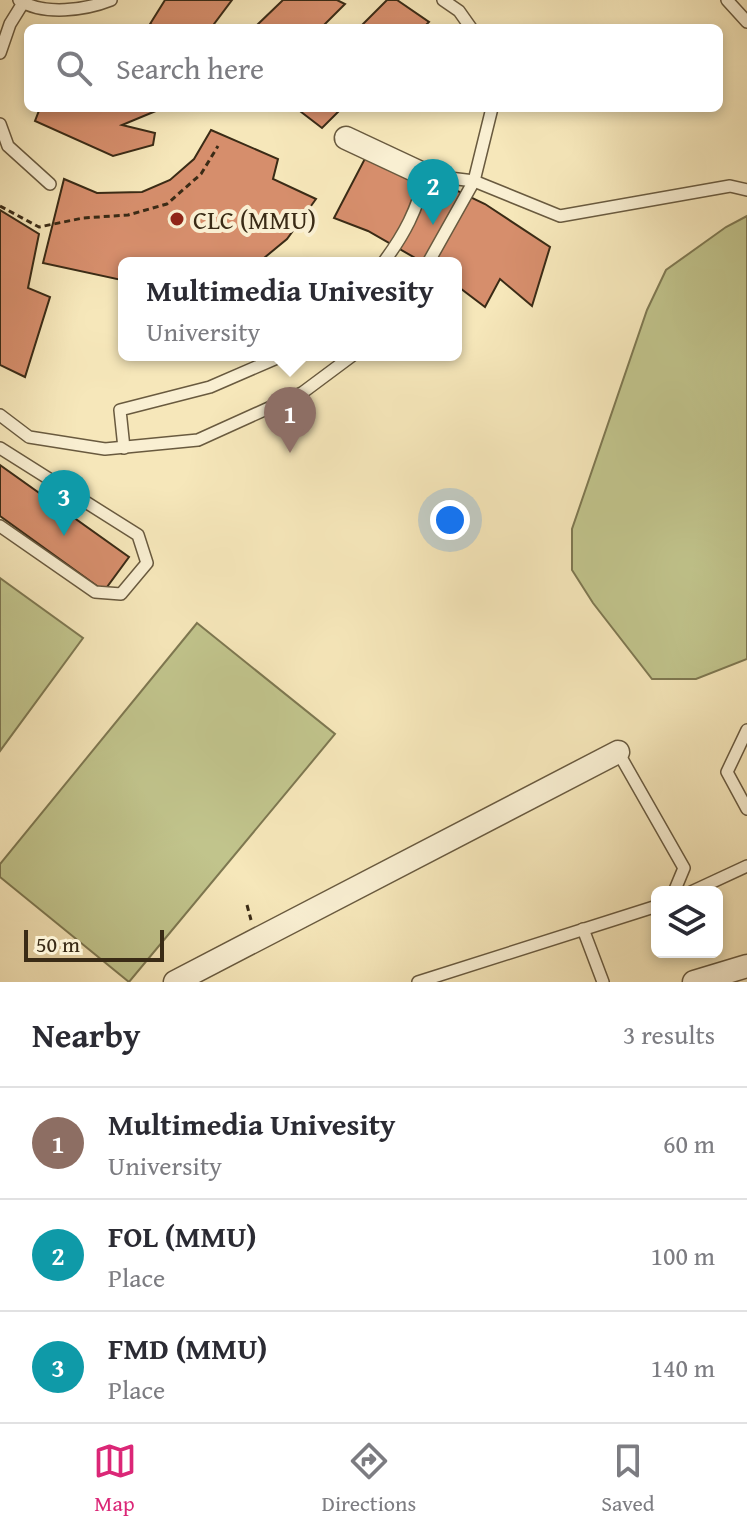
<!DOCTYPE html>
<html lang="en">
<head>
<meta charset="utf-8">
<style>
  body { margin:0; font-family:"Gentium Book Plus",serif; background:#f2f2f3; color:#2b2b33 }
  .controls { position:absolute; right:24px; bottom:24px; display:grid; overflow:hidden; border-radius:12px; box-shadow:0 4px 12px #0003 }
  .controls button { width:72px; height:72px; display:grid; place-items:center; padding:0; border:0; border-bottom:2px solid #e1e1e2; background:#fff; color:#2b2b33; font:40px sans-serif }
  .scale { position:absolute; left:24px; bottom:20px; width:140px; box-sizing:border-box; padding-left:8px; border:4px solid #3a2b16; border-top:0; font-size:22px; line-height:28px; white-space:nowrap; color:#3a2b16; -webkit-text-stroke:6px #f9efd2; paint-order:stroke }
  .you { position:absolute; left:450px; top:520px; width:28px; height:28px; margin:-20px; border:6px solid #fff; border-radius:50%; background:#1a73e8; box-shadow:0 0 0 12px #1a73e833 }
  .badge { display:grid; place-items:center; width:52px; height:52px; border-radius:50%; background:#db2777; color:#fff; font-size:26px; font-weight:700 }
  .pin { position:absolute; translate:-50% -66px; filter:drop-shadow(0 2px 4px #0008) }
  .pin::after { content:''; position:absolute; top:42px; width:28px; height:24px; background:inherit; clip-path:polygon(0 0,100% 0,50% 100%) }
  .popup { position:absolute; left:118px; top:257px; width:344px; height:104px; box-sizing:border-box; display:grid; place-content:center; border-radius:12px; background:#fff; filter:drop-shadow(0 2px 6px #0005); font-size:26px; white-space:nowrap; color:#7c7c81 }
  .popup b { font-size:30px; color:#2b2b33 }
  .popup::after { content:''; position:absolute; left:50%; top:100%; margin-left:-16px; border:16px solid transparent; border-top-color:#fff }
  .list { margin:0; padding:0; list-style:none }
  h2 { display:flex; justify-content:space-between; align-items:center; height:104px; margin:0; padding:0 32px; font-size:34px }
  h2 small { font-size:26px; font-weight:400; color:#7c7c81 }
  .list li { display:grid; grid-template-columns:52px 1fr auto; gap:24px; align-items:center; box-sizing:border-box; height:112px; padding:0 32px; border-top:2px solid #e1e1e2 }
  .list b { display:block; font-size:30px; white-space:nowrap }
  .list p { margin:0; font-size:26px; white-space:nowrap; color:#7c7c81 }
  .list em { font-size:26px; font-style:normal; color:#7c7c81 }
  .icon { flex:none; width:44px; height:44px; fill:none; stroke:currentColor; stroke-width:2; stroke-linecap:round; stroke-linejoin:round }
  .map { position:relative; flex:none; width:747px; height:982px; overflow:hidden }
  .search { position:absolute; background:#fff; box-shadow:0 4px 12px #0003; left:24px; right:24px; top:24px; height:88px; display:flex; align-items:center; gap:20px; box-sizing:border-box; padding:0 28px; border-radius:12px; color:#7c7c81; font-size:30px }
  .sheet { height:440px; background:#fff }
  nav { display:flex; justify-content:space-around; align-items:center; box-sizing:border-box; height:112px; border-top:2px solid #e1e1e2; background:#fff; font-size:22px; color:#7c7c81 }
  nav a { display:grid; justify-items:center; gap:4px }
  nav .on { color:#db2777 }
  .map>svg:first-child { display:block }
</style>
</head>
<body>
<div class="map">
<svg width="747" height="982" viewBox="0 0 747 982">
  <rect width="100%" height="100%" fill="#f6e7ba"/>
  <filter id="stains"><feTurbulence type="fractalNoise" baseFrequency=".0025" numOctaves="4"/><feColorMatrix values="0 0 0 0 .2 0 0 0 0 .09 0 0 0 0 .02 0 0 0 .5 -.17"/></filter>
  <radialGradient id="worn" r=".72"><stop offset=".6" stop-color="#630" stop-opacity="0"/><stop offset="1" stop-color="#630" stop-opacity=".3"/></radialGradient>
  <g fill="#c1c48c" stroke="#7e7851" stroke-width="2">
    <path d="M747,216V659L696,679H652L593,603L572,570V529L647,310L666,270L726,227Z"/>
    <path d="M0,578L83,638L0,751Z"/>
    <path d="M197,623L335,734L129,982L0,877V864Z"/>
  </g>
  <g fill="#d68e6c" stroke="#3a2b16" stroke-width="2">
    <path d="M165,0H232L211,28H159L150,24Z"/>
    <path d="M283,0H337L345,4L321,28H254Z"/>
    <path d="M387,0H397L429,22L423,28H359Z"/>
    <path d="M40,108H163L122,125L155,133L153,145L113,156L35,121Z"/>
    <path d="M296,108H342L322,128Z"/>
    <path d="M211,130L278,159L273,179L316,199L287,239L258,263H124V286L122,280L43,263L64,179L97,193L142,192L170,180L194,159Z"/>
    <path d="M370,149L485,204L550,247L532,306L500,279L485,307L456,285V263H424L368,231L334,218Z"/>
    <path d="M0,210L39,234L28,288L50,297L25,377L0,365Z"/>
    <path d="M0,465L129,557L104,591L0,516Z"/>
  </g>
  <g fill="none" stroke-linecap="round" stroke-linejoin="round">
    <g stroke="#695a3f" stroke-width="14">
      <g id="service">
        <path d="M19,0C44,16 86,10 111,0"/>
        <path d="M443,0L459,11L471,28"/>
        <path d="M727,0L747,22"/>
        <path d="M0,53L10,24L23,3"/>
        <path d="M0,124L8,146L50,184"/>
        <path d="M383,263C404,235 418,209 425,175L474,181L560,216L730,186L747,190"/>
        <path d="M428,263L474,181L492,108"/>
        <path d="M0,415L29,437L105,449L198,440L302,393L353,355"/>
        <path d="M0,448L138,535L147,563L121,594L95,592L0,526"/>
        <path d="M124,448L120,410L210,387L284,355"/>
        <path d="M747,730L727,772L747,809"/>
        <path d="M618,752L684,868L674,892"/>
        <path d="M691,892L747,866"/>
        <path d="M583,929L603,982"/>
        <path d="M418,982L657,906"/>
      </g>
    </g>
    <g stroke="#695a3f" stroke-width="25">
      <g id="minor">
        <path d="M346,138L425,175"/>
        <path d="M175,982L618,752"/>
        <path d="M694,982L747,966"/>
      </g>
    </g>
    <g stroke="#3a2b16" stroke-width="3" stroke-dasharray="6 4" stroke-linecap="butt">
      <path d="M0,206L39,227L83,218L128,215L167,204L201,174L218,146"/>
      <path d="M247,905L251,920"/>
    </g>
    <use href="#service" stroke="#f9efd2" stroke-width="11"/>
    <use href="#minor" stroke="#f9efd2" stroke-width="22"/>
  </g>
  <circle fill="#8f2418" stroke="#f9efd2" stroke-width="3" cx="177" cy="219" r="8"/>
  <g text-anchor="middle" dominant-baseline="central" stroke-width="8" stroke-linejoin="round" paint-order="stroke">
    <g font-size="26" fill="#3a2b16" stroke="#f9efd2" text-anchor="start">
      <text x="193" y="219">CLC (MMU)</text>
    </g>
  </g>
  <rect width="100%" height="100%" filter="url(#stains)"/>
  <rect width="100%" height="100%" fill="url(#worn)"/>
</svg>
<div class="controls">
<button><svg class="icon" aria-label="layers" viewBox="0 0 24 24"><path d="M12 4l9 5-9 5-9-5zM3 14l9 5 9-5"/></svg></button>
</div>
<div class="scale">50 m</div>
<div class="you"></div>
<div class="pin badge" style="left:290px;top:453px;background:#8d6e63">1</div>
<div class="popup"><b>Multimedia Univesity</b>University</div>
<div class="pin badge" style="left:433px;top:225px;background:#0f9aa8">2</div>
<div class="pin badge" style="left:64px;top:536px;background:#0f9aa8">3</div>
<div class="search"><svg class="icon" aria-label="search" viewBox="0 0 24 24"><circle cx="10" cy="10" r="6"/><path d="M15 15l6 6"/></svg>Search here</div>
</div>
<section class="sheet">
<h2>Nearby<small>3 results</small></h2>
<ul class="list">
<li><span class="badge" style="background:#8d6e63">1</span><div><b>Multimedia Univesity</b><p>University</p></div><em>60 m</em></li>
<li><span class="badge" style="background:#0f9aa8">2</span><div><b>FOL (MMU)</b><p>Place</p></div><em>100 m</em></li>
<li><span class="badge" style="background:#0f9aa8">3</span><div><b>FMD (MMU)</b><p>Place</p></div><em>140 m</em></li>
</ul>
</section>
<nav>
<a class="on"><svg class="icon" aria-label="map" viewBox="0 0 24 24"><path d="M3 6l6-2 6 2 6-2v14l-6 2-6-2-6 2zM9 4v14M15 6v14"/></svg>Map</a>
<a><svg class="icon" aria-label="directions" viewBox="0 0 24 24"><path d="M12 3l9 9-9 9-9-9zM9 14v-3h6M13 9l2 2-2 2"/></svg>Directions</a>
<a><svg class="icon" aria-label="saved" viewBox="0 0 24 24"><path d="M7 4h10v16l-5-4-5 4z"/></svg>Saved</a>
</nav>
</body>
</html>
